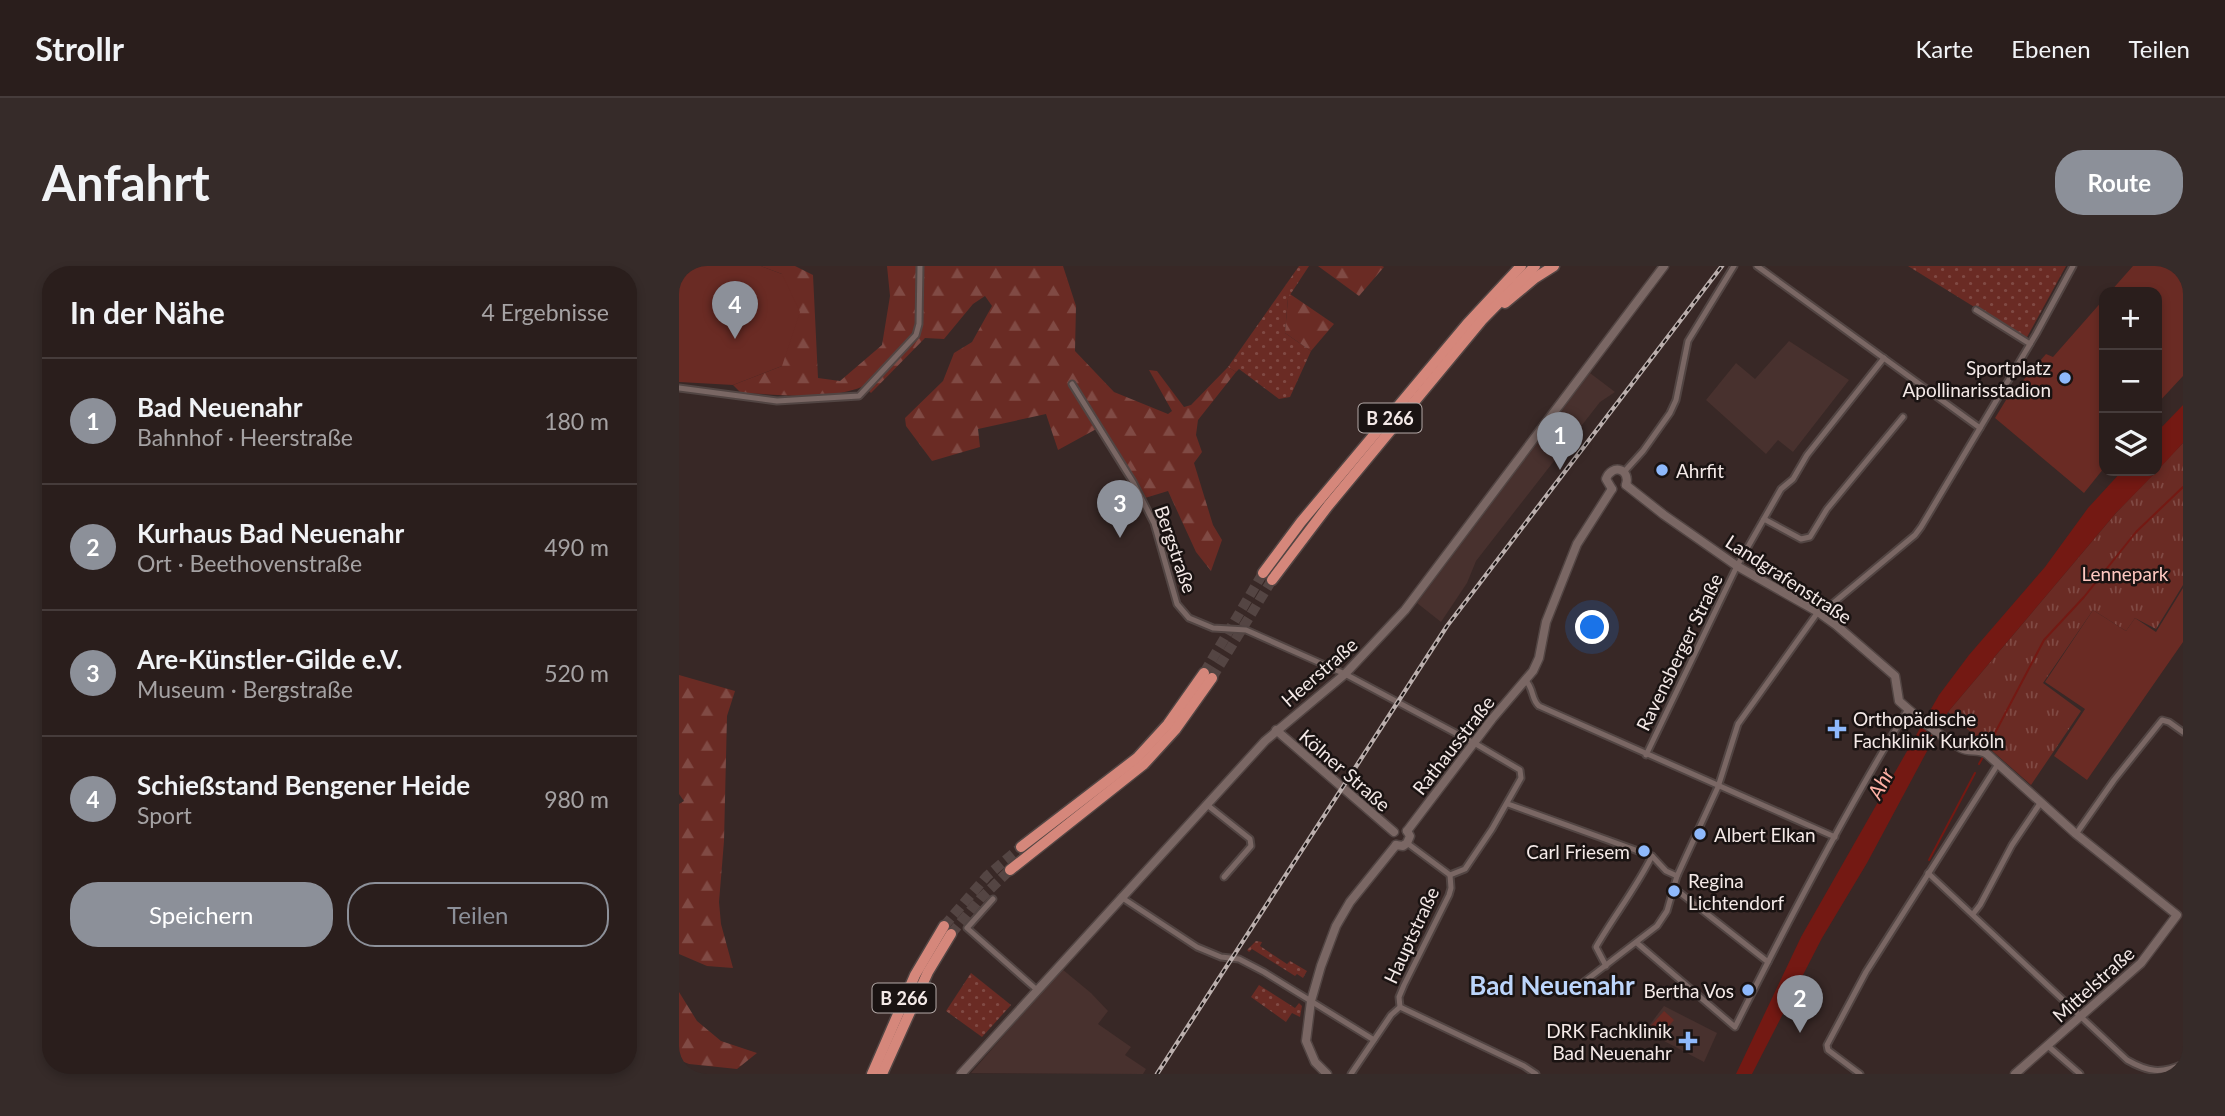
<!DOCTYPE html>
<html lang="de">
<head>
<meta charset="utf-8">
<style>
  body { margin:0; font-family:Lato,sans-serif; background:#362b29; color:#f1f3f6 }
  .controls { position:absolute; right:21px; top:21px; display:grid; overflow:hidden; border-radius:14px; box-shadow:0 4px 10px #0003 }
  .controls button { width:63px; height:63px; display:grid; place-items:center; padding:0; border:0; border-bottom:2px solid #463c3b; background:#2a1e1c; color:#f1f3f6; font:35px sans-serif }
  .you { position:absolute; left:914px; top:362px; width:24px; height:24px; margin:-18px; border:5px solid #fff; border-radius:50%; background:#1a73e8; box-shadow:0 0 0 10px #1a73e833 }
  .badge { display:grid; place-items:center; width:46px; height:46px; border-radius:50%; background:#8c9099; color:#fff; font-size:23px; font-weight:700 }
  .pin { position:absolute; translate:-50% -58px; filter:drop-shadow(0 2px 4px #0008) }
  .pin::after { content:''; position:absolute; top:37px; width:24px; height:21px; background:inherit; clip-path:polygon(0 0,100% 0,50% 100%) }
  .list { margin:0; padding:0; list-style:none }
  h2 { display:flex; justify-content:space-between; align-items:center; height:91px; margin:0; padding:0 28px; font-size:30px }
  h2 small { font-size:23px; font-weight:400; color:#a5a2a3 }
  .list li { display:grid; grid-template-columns:46px 1fr auto; gap:21px; align-items:center; box-sizing:border-box; height:126px; padding:0 28px; border-top:2px solid #463c3b }
  .list b { display:block; font-size:26px; white-space:nowrap }
  .list p { margin:0; font-size:23px; white-space:nowrap; color:#a5a2a3 }
  .list em { font-size:23px; font-style:normal; color:#a5a2a3 }
  .actions { display:flex; gap:14px; padding:21px 28px }
  .actions a { flex:1; padding:16px 0; border:2px solid #8c9099; border-radius:28px; text-align:center; font-size:24px; color:#8c9099 }
  .actions .main { background:#8c9099; color:#fff }
  .icon { flex:none; width:38px; height:38px; fill:none; stroke:currentColor; stroke-width:2; stroke-linecap:round; stroke-linejoin:round }
  .map { position:relative; flex:none; width:1504px; height:808px; overflow:hidden; border-radius:28px }
  header { display:flex; align-items:center; gap:42px; box-sizing:border-box; height:98px; padding:0 35px; background:#2a1e1c; border-bottom:2px solid #463c3b }
  header strong { font-size:33px }
  nav { display:flex; gap:38px; margin-inline-start:auto; font-size:24px }
  .intro { display:flex; align-items:center; justify-content:space-between; box-sizing:border-box; height:168px; padding:0 42px }
  h1 { margin:0; font-size:49px }
  .button { padding:18px 32px; border-radius:28px; background:#8c9099; color:#fff; font-size:24px; font-weight:700 }
  main { display:flex; gap:42px; padding:0 42px }
  aside { flex:1; background:#2a1e1c; border-radius:28px; box-shadow:0 4px 10px #0003 }
  .map>svg:first-child { display:block }
</style>
</head>
<body>
<header>
<strong>Strollr</strong>
<nav><a>Karte</a><a>Ebenen</a><a>Teilen</a></nav>
</header>
<div class="intro"><h1>Anfahrt</h1><a class="button">Route</a></div>
<main>
<aside>
<h2>In der Nähe<small>4 Ergebnisse</small></h2>
<ul class="list">
<li><span class="badge">1</span><div><b>Bad Neuenahr</b><p>Bahnhof · Heerstraße</p></div><em>180 m</em></li>
<li><span class="badge">2</span><div><b>Kurhaus Bad Neuenahr</b><p>Ort · Beethovenstraße</p></div><em>490 m</em></li>
<li><span class="badge">3</span><div><b>Are-Künstler-Gilde e.V.</b><p>Museum · Bergstraße</p></div><em>520 m</em></li>
<li><span class="badge">4</span><div><b>Schießstand Bengener Heide</b><p>Sport</p></div><em>980 m</em></li>
</ul>
<div class="actions"><a class="main">Speichern</a><a>Teilen</a></div>
</aside>
<div class="map">
<svg width="1504" height="808" viewBox="0 0 1504 808">
  <defs>
    <pattern id="grass-dots" width="8" height="8" patternUnits="userSpaceOnUse" patternTransform="scale(1.75)"><rect width="8" height="8" fill="#6a2b24"/><path d="M2 2h.1M6 6h.1" fill="none" stroke="#804a44" stroke-width="1.8" stroke-linecap="round"/></pattern>
    <pattern id="forest-firs" width="22" height="20" patternUnits="userSpaceOnUse" patternTransform="scale(1.75)"><rect width="22" height="20" fill="#6a2b24"/><path d="M5 1l3.5 6h-7zM16 11l3.5 6h-7z" fill="#804a44"/></pattern>
    <pattern id="park-tufts" width="24" height="20" patternUnits="userSpaceOnUse" patternTransform="scale(1.75)"><rect width="24" height="20" fill="#6a2b24"/><path d="M3 7l-1-3M5 7V3M7 7l1-3M15 17l-1-3M17 17v-4M19 17l1-3" fill="none" stroke="#804a44"/></pattern>
  </defs>
  <rect width="100%" height="100%" fill="#382826"/>
  <g fill="#48312e">
    <path d="M1110,75L1170,114L1114,186L1099,174L1087,188L1027,134L1057,97L1076,113Z"/>
    <path d="M911,107L936,126L921,136L797,295L788,317L762,356L738,337Z"/>
    <path d="M383,703L412,727L429,745L419,758L452,781L446,789L467,803L464,808L292,807Z"/>
    <path d="M985,740L1038,767L1025,796L966,765Z"/>
  </g>
  <g fill="url(#grass-dots)">
    <path d="M620,0H630L609,32L606,67L632,85L611,131L600,133L560,103L557,106L549,101Z"/>
    <path d="M1229,0H1387L1347,73Z"/>
    <path d="M577,675L583,676L581,680L608,698L611,695L628,705L624,712L618,708L616,710L573,683L570,686L568,684Z"/>
    <path d="M292,707L332,739L303,771L267,745Z"/>
    <path d="M580,719L616,742L620,737L623,740L621,751L613,747L607,756L572,731Z"/>
  </g>
  <g fill="url(#forest-firs)">
    <path d="M82,0H116L134,9L139,112L161,115L203,79L211,30L208,0H384L397,40L396,85L435,126L489,148L493,145L470,104L478,105L505,141L512,139L549,101L557,106L519,154L517,169L523,186L515,197L534,259L543,274L532,305L517,286L489,225L466,232L421,161L379,184L367,148L299,163L301,181L253,195L227,160L226,152L264,115L275,87L293,76L313,40L306,30L294,38L265,73L246,72L192,127L185,120C147,136 102,128 62,127L54,119L103,100V8Z"/>
    <path d="M639,0H703L705,1L680,30Z"/>
    <path d="M611,28L655,58L632,85L606,67L609,32Z"/>
    <path d="M0,409L56,425L48,450L45,575L40,636L42,658L54,702L28,700L0,688V538L5,535L0,528Z"/>
    <path d="M0,726L18,755L42,775L78,787L58,803L10,798L0,794Z"/>
  </g>
  <path fill="url(#park-tufts)" d="M1504,177V319L1477,363L1456,352L1447,365L1414,344L1364,417L1402,445L1352,519L1269,446L1437,247Z"/>
  <g fill="#6a2b24">
    <path d="M0,0H82L103,8L121,46L103,100L54,119L0,116Z"/>
    <path d="M1454,0H1504V110L1478,138V26H1431Z"/>
    <path d="M1425,33V202L1405,227L1316,152L1327,134L1367,88L1374,91Z"/>
    <path d="M1504,322V376L1408,514L1375,490L1406,443L1366,416L1414,344L1447,365L1456,352L1477,366Z"/>
    <path d="M985,745L995,754L979,772L969,763Z"/>
  </g>
  <g fill="#741913">
    <path d="M1504,139V177L1478,205V166Z"/>
    <path d="M1443,205H1478L1437,247L1269,446L1188,597L1143,672L1073,808H1057L1122,671L1260,429L1290,389L1366,301L1409,242Z"/>
  </g>
  <g fill="none" stroke-linecap="round" stroke-linejoin="round">
    <g stroke="#741913" stroke-width="2">
      <path d="M1307,484L1365,374L1405,331L1457,266L1504,221"/>
      <path d="M1300,498L1305,489"/>
      <path d="M1250,594L1296,507"/>
    </g>
    <g stroke="#544543" stroke-width="10" stroke-dasharray="10 5" stroke-linecap="butt">
      <path d="M525,407L584,307"/>
      <path d="M533,412L593,314"/>
      <path d="M265,660L308,610L342,581"/>
      <path d="M272,668L301,633L331,604"/>
    </g>
    <g stroke="#524543" stroke-width="9">
      <g id="street">
        <path d="M1078,0L1301,162"/>
        <path d="M1297,44L1351,78"/>
        <path d="M393,118L454,216L475,257L498,338L510,352L534,362L567,364L666,408L797,478L841,504L842,512L813,563L786,603L771,609"/>
        <path d="M0,122L98,135L180,130L237,69L240,58L241,0"/>
        <path d="M945,206L964,185L991,147L997,134L1009,75L1055,0"/>
        <path d="M1085,253L1122,273L1131,271L1148,243L1224,151"/>
        <path d="M1144,349L1152,339L1236,269L1242,261L1357,68L1394,0"/>
        <path d="M847,415C855,423 852,433 860,440L1156,571"/>
        <path d="M967,489L1058,300L1102,223L1114,213L1128,189L1205,92"/>
        <path d="M527,538L571,573L572,580L545,611"/>
        <path d="M829,538L973,590L987,605L998,610"/>
        <path d="M1397,568L1435,514L1483,454L1490,456L1504,466"/>
        <path d="M728,577L771,609"/>
        <path d="M1249,607L1448,794C1469,806 1482,808 1504,798"/>
        <path d="M995,622L1089,696"/>
        <path d="M442,631L518,681L542,691L560,693L585,706L695,774"/>
        <path d="M314,633L288,662L358,724"/>
        <path d="M1294,648L1301,639L1333,579L1362,536"/>
        <path d="M958,677L1056,761C1110,653 1166,546 1229,443"/>
        <path d="M927,700L917,681C935,650 957,622 973,590"/>
        <path d="M897,722L978,660L988,645L998,610L1039,521L1059,458L1139,346"/>
        <path d="M721,741L845,800L857,808"/>
        <path d="M1369,780L1401,808"/>
        <path d="M672,808L712,749L721,741L720,731L725,719L770,629L772,622L771,609"/>
        <path d="M1181,808L1149,784L1148,779L1187,706L1319,498"/>
      </g>
    </g>
    <g stroke="#524543" stroke-width="11">
      <g id="secondary">
        <path d="M947,219L985,249L1058,300L1139,346L1157,359L1216,410L1220,435C1239,452 1260,470 1282,482C1291,487 1299,482 1308,488L1397,568L1498,649L1462,697L1336,808"/>
        <path d="M933,223L927,213C933,197 952,203 947,219"/>
        <path d="M597,464L715,566"/>
        <path d="M728,565L813,453L854,405L860,392L867,356L898,278L933,223"/>
        <path d="M717,579L724,580L728,577L731,570L728,565"/>
        <path d="M282,808L586,475L666,408L726,344L985,0"/>
        <path d="M648,808L636,796L627,775L632,735L642,700L657,660L671,636L717,579"/>
      </g>
    </g>
    <g stroke="#524543" stroke-width="13">
      <g id="highway">
        <path d="M826,37L856,12L875,0"/>
        <path d="M584,307L622,256L788,58L842,0"/>
        <path d="M593,314L649,240L803,54L856,0"/>
        <path d="M342,581L458,492L489,458L525,407"/>
        <path d="M331,604L465,498L496,464L533,412"/>
        <path d="M193,808L236,709L265,660"/>
        <path d="M203,808L249,706L272,668"/>
      </g>
    </g>
    <use href="#street" stroke="#7a6764" stroke-width="5"/>
    <use href="#secondary" stroke="#7a6764" stroke-width="8"/>
    <use href="#highway" stroke="#d5877b" stroke-width="10"/>
    <g stroke="#bbafad" stroke-width="4.5">
      <path id="rail" d="M478,808L768,360L1043,0"/>
    </g>
    <use href="#rail" stroke="#1a1312" stroke-width="2" stroke-dasharray="5" stroke-linecap="butt"/>
  </g>
  <g fill="#8eb9fc" stroke="#1a1312" stroke-width="2.5">
    <circle cx="1386" cy="112" r="7"/>
    <circle cx="983" cy="204" r="7"/>
    <path d="M1154.5 452.5h7v7h7v7h-7v7h-7v-7h-7v-7h7z"/>
    <circle cx="1021" cy="568" r="7"/>
    <circle cx="965" cy="585" r="7"/>
    <circle cx="995" cy="625" r="7"/>
    <circle cx="1069" cy="724" r="7"/>
    <path d="M1005.5 764.5h7v7h7v7h-7v7h-7v-7h-7v-7h7z"/>
  </g>
  <g text-anchor="middle" dominant-baseline="central" stroke-width="5" stroke-linejoin="round" paint-order="stroke">
    <g fill="#1a1312" stroke="#b3a9a7" stroke-width="2">
      <rect x="679.5" y="137.5" width="63" height="29" rx="5"/>
      <rect x="193.5" y="717.5" width="63" height="29" rx="5"/>
    </g>
    <g font-size="18" font-weight="bold" fill="#f4e9e7">
      <text x="711" y="152">B 266</text>
      <text x="225" y="732">B 266</text>
    </g>
    <g font-size="19" fill="#f4e9e7" stroke="#1a1312" text-anchor="end">
      <text x="1372" y="101">Sportplatz<tspan x="1372" dy="22">Apollinarisstadion</tspan></text>
      <text x="997" y="204" text-anchor="start">Ahrfit</text>
      <text x="1174" y="452" text-anchor="start">Orthopädische<tspan x="1174" dy="22">Fachklinik Kurköln</tspan></text>
      <text x="1035" y="568" text-anchor="start">Albert Elkan</text>
      <text x="951" y="585">Carl Friesem</text>
      <text x="1009" y="614" text-anchor="start">Regina<tspan x="1009" dy="22">Lichtendorf</tspan></text>
      <text x="1055" y="724">Bertha Vos</text>
      <text x="993" y="764">DRK Fachklinik<tspan x="993" dy="22">Bad Neuenahr</tspan></text>
    </g>
    <g font-size="19" fill="#f4e9e7" stroke="#1a1312">
      <text transform="translate(497 283) rotate(71)">Bergstraße</text>
      <text transform="translate(1110 313) rotate(33)">Landgrafenstraße</text>
      <text transform="translate(1000 386) rotate(-64)">Ravensberger Straße</text>
      <text transform="translate(640 406) rotate(-41)">Heerstraße</text>
      <text transform="translate(774 479) rotate(-52)">Rathausstraße</text>
      <text transform="translate(666 504) rotate(41)">Kölner Straße</text>
      <text transform="translate(732 669) rotate(-65)">Hauptstraße</text>
      <text transform="translate(1414 718) rotate(-42)">Mittelstraße</text>
    </g>
    <g font-size="19" fill="#fec8c0" stroke="#1a1312">
      <text x="1446" y="307">Lennepark</text>
    </g>
    <g font-size="21" font-style="italic" fill="#feb0a4" stroke="#1a1312">
      <text transform="translate(1201 517) rotate(-62)">Ahr</text>
    </g>
    <g font-size="26" font-weight="bold" fill="#bcd5fb" stroke="#1a1312">
      <text x="873" y="719">Bad Neuenahr</text>
    </g>
  </g>
</svg>
<div class="controls">
<button>+</button>
<button>−</button>
<button><svg class="icon" aria-label="layers" viewBox="0 0 24 24"><path d="M12 4l9 5-9 5-9-5zM3 14l9 5 9-5"/></svg></button>
</div>
<div class="you"></div>
<div class="pin badge" style="left:881px;top:204px">1</div>
<div class="pin badge" style="left:1121px;top:767px">2</div>
<div class="pin badge" style="left:441px;top:272px">3</div>
<div class="pin badge" style="left:56px;top:73px">4</div>
</div>
</main>
</body>
</html>
